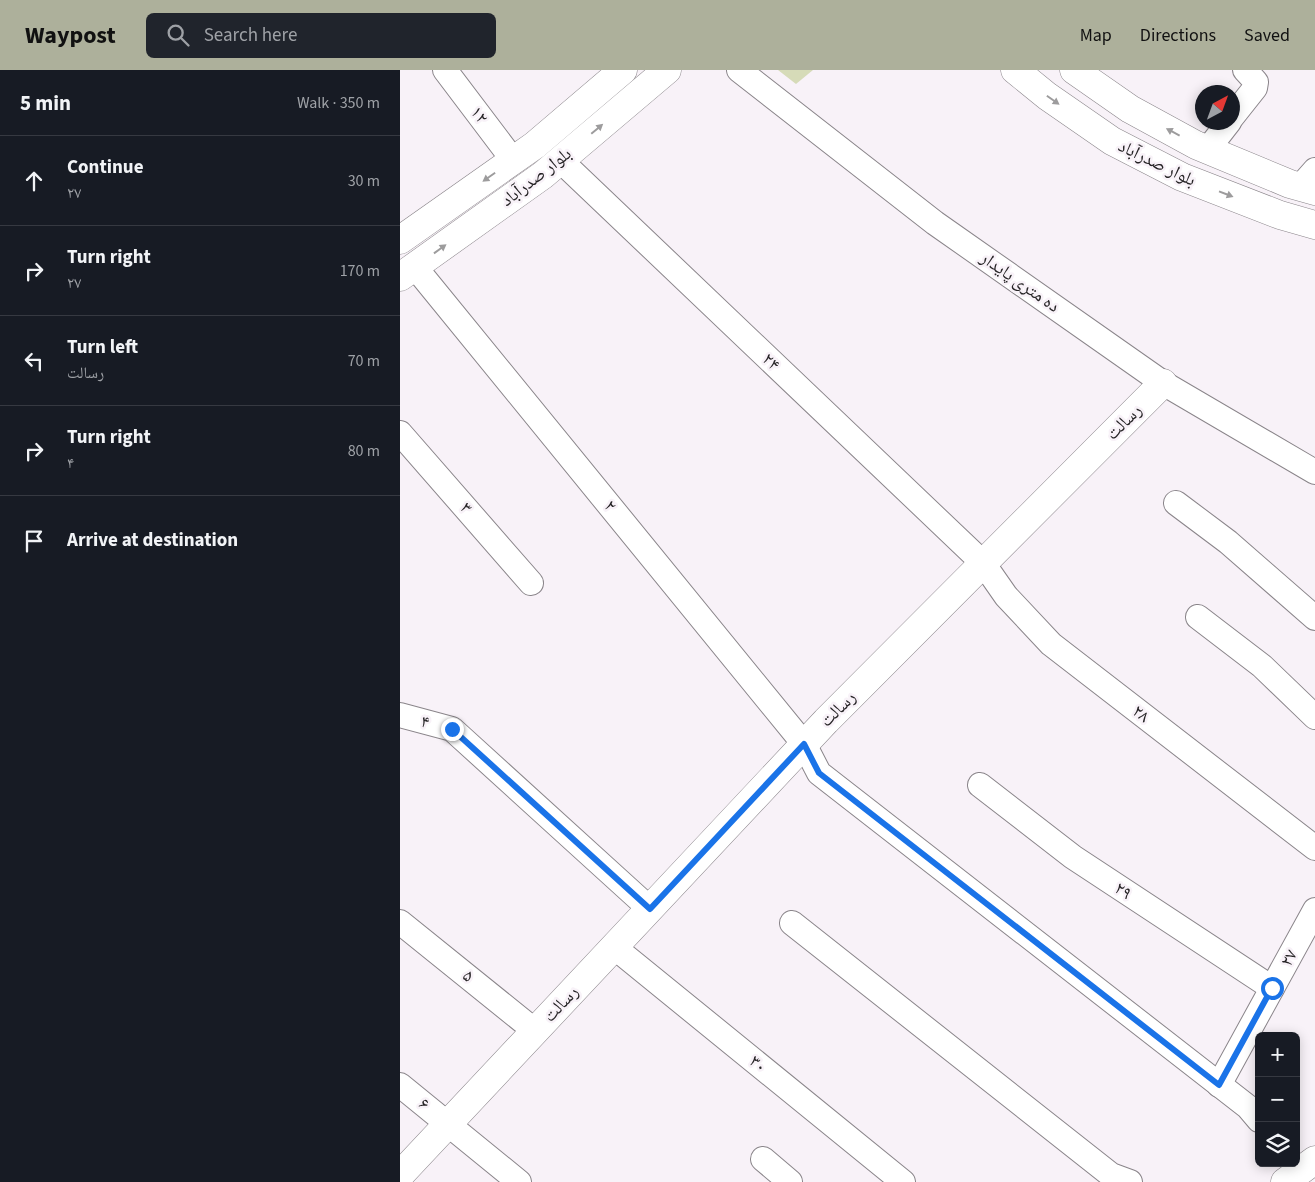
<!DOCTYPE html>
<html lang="en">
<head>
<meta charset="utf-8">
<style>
  body { margin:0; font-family:"Source Sans 3","Noto Naskh Arabic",sans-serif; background:#20242c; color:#f1f3f6 }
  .controls { position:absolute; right:15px; bottom:15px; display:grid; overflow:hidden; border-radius:8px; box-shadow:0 2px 12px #0003 }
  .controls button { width:45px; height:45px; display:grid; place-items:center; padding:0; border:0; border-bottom:1px solid #363941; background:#171b24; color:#f1f3f6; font:25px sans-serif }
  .compass { position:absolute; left:795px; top:15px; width:45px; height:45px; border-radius:50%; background:#171b24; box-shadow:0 2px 12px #0003; rotate:41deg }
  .stop { position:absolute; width:15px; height:15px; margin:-11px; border:4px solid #1a73e8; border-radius:50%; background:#fff }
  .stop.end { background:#1a73e8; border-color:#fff; box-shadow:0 1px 5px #0008 }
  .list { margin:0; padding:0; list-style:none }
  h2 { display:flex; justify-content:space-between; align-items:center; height:65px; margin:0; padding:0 20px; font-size:21px }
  h2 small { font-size:16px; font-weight:400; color:#9ea1a6 }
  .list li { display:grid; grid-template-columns:32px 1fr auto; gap:15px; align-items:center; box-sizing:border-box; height:90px; padding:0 20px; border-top:1px solid #363941 }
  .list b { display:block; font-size:19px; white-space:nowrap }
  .list p { margin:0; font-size:16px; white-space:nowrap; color:#9ea1a6 }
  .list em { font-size:16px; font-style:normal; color:#9ea1a6 }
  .icon { flex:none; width:28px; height:28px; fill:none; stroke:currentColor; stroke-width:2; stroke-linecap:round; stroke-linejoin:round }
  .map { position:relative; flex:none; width:915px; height:1112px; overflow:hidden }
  header { display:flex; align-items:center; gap:30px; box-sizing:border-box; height:70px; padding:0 25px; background:#adb09b; color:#111 }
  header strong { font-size:24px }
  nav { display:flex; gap:28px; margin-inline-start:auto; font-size:18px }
  .search { width:350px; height:45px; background:#20242c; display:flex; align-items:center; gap:12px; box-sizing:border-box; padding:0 18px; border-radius:8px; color:#9ea1a6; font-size:19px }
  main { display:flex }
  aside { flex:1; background:#171b24 }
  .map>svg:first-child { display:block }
</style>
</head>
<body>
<header>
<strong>Waypost</strong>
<div class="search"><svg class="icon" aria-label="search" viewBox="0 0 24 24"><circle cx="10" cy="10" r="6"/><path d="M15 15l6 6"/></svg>Search here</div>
<nav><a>Map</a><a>Directions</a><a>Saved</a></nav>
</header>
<main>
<aside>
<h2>5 min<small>Walk · 350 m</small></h2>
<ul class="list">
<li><svg class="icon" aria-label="ahead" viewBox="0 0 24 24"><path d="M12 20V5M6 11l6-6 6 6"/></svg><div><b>Continue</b><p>۲۷</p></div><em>30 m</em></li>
<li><svg class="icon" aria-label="right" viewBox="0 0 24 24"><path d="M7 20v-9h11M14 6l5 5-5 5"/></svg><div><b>Turn right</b><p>۲۷</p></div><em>170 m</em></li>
<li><svg class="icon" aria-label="left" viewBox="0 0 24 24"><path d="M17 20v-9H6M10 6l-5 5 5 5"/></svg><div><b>Turn left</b><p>رسالت</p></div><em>70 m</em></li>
<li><svg class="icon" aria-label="right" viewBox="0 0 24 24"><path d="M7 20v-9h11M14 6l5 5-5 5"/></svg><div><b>Turn right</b><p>۴</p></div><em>80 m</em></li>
<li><svg class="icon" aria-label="arrive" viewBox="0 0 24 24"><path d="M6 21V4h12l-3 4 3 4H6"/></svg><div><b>Arrive at destination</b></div></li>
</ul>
</aside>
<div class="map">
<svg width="915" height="1112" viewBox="0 0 915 1112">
  <rect width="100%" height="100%" fill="#f8f2f8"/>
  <path fill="#d6dbb8" d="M378,0H413L396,14Z"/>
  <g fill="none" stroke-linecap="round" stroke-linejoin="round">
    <g stroke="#8a858a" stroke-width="26">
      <g id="street">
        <path d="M45,0L113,90"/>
        <path d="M339,0L535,153L763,313L915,402"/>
        <path d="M832,47L855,18L856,12L845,0"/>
        <path d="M808,79L829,52"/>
        <path d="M160,90L583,493L606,526L651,574L915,778"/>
        <path d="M900,117L915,100"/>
        <path d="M15,197L404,674L419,703L848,1037L859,1050"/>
        <path d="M0,363L131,513"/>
        <path d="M776,433L828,472L915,548"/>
        <path d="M798,547L862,596L915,647"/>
        <path d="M0,645L52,659L250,839"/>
        <path d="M580,715L673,787L872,918"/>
        <path d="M0,852L135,961"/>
        <path d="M392,853L711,1105L730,1112"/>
        <path d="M214,877L503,1112"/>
        <path d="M0,1015L119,1112"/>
        <path d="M819,1015L915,840"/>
        <path d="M363,1089L390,1112"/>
      </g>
    </g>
    <g stroke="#8a858a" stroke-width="29">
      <g id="secondary">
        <path d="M615,0L647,26L712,71L782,107L880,145L915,155"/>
        <path d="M674,0L730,39L796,75L890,114L915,121"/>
        <path d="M0,170L135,75L223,0"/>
        <path d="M0,207L143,105L267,0"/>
        <path d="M0,1105L426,651L763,313"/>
        <path d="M885,1112L915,1090"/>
      </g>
    </g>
    <use href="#street" stroke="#fff" stroke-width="24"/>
    <use href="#secondary" stroke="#fff" stroke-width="28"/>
  </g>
  <defs><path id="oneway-solid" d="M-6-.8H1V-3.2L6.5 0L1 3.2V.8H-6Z" transform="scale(1.25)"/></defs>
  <g fill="#9d9c9d">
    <use href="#oneway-solid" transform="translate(653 30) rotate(35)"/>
    <use href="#oneway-solid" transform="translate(197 59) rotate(-40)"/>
    <use href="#oneway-solid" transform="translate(773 62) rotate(-152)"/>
    <use href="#oneway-solid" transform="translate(89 107) rotate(145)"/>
    <use href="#oneway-solid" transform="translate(826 124) rotate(21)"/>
    <use href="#oneway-solid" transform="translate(40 179) rotate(-36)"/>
  </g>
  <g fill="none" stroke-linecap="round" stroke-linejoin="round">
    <path stroke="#1a73e8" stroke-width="6" d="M52,659L250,839L404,674L419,703L819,1015L872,918"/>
  </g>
  <g text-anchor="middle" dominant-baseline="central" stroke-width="5" stroke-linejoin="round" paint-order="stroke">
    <g font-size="18" fill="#252325" stroke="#f8f2f8">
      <text transform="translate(79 45) rotate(52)">۱۲</text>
      <text transform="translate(757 93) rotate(26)">بلوار صدرآباد</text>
      <text transform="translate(136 107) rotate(-38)">بلوار صدرآباد</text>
      <text transform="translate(620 212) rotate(35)">ده متری پایدار</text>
      <text transform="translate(371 292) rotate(44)">۲۴</text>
      <text transform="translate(724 352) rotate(-45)">رسالت</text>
      <text transform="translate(210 436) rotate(51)">۲</text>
      <text transform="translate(66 438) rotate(49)">۳</text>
      <text transform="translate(438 639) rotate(-45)">رسالت</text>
      <text transform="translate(741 644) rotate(38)">۲۸</text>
      <text transform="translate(25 652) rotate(15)">۴</text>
      <text transform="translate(723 821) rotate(34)">۲۹</text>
      <text transform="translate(889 888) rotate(-61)">۲۷</text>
      <text transform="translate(68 906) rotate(39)">۵</text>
      <text transform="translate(161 934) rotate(-47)">رسالت</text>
      <text transform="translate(358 994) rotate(39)">۳۰</text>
      <text transform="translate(24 1034) rotate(39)">۶</text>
    </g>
  </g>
</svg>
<div class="controls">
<button>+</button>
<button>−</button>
<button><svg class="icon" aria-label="layers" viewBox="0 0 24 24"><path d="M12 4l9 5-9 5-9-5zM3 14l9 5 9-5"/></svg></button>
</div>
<svg class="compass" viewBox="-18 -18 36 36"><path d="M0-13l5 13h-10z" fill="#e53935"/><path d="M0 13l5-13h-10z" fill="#9ea1a6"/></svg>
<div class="stop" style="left:872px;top:918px"></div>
<div class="stop end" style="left:52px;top:659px"></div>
</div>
</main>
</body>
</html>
